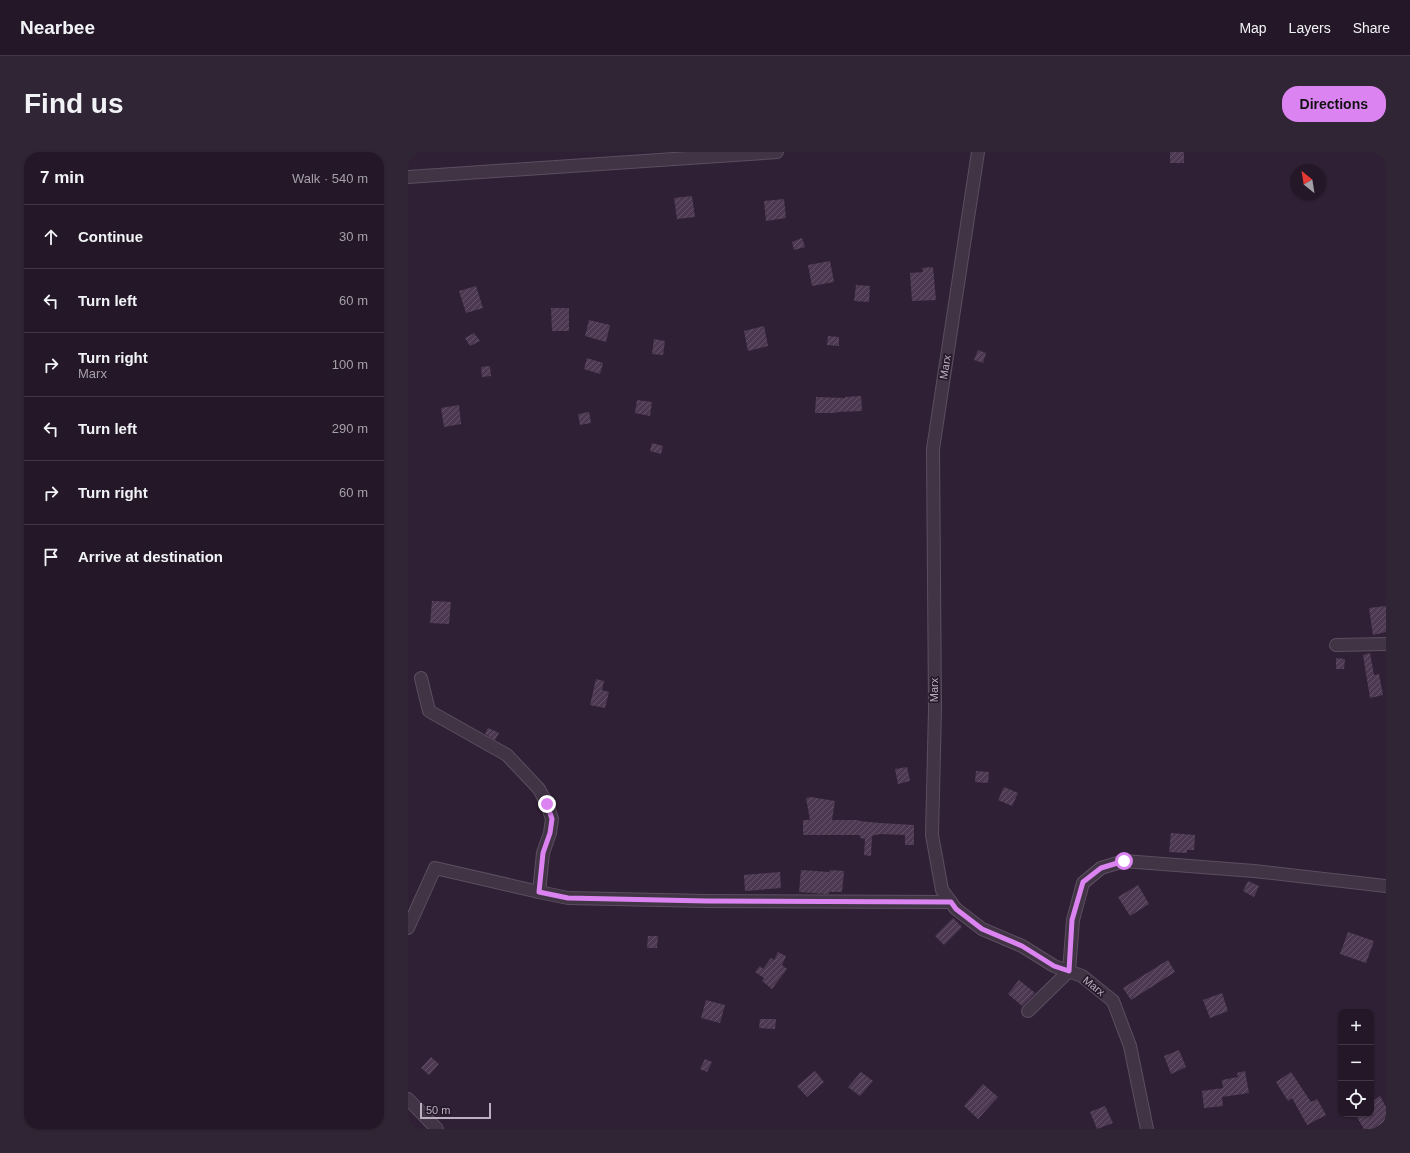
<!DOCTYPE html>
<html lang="en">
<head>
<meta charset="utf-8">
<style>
  body { margin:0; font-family:Helvetica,sans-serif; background:#302534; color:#f1f3f6 }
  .controls { position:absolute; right:12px; bottom:12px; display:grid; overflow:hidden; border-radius:8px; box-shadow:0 1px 3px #0004 }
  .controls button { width:36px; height:36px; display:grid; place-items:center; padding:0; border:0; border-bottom:1px solid #413745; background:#241828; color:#f1f3f6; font:20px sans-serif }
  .compass { position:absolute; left:882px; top:12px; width:36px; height:36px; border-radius:50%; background:#241828; box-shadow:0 1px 3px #0004; rotate:330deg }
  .scale { position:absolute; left:12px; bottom:10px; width:71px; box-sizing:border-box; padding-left:4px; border:2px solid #beaec2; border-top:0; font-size:11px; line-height:14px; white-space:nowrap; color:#beaec2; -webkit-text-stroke:3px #26192a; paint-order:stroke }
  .stop { position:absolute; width:12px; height:12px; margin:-9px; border:3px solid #db84f1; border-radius:50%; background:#fff }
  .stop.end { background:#db84f1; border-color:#fff; box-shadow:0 1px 4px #0008 }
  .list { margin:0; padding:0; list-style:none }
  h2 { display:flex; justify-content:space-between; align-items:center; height:52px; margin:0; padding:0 16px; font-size:17px }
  h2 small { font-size:13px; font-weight:400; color:#a3a0a8 }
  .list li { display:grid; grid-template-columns:26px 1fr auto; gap:12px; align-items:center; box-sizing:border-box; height:64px; padding:0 16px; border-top:1px solid #413745 }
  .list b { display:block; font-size:15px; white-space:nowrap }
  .list p { margin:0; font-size:13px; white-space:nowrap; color:#a3a0a8 }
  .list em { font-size:13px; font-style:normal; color:#a3a0a8 }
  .icon { flex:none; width:22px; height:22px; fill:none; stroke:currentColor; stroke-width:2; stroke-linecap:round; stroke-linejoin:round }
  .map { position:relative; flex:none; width:978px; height:977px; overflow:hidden; border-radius:16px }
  header { display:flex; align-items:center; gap:24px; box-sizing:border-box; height:56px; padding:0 20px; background:#241828; border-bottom:1px solid #413745 }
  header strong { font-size:19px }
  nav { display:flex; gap:22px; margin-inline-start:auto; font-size:14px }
  .intro { display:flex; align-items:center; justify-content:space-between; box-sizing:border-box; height:96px; padding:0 24px }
  h1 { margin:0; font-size:28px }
  .button { padding:10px 18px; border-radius:16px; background:#db84f1; color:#111; font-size:14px; font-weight:700 }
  main { display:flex; gap:24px; padding:0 24px }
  aside { flex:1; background:#241828; border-radius:16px; box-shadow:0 1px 3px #0004 }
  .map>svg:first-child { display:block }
</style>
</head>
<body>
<header>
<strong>Nearbee</strong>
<nav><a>Map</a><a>Layers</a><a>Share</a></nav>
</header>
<div class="intro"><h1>Find us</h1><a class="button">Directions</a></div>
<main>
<aside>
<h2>7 min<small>Walk · 540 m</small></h2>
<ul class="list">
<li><svg class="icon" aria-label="ahead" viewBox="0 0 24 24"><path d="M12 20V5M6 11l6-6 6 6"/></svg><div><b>Continue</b></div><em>30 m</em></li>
<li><svg class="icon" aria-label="left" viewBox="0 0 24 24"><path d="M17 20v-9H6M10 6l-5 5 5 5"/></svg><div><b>Turn left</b></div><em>60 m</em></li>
<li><svg class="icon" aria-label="right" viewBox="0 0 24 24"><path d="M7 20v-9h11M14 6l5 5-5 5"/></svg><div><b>Turn right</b><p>Marx</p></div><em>100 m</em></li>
<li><svg class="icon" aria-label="left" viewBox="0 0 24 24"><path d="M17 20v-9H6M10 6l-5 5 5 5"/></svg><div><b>Turn left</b></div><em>290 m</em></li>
<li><svg class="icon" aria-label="right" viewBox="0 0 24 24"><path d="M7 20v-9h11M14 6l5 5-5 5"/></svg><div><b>Turn right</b></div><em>60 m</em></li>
<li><svg class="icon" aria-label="arrive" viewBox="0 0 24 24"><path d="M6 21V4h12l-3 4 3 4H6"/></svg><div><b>Arrive at destination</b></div></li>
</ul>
</aside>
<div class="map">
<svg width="978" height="977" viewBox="0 0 978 977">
  <defs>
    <pattern id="building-hatch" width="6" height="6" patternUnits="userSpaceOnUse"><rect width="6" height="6" fill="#4d3a52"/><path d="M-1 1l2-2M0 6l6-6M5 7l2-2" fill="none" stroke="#655469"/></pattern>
  </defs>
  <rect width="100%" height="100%" fill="#302035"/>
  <g fill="url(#building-hatch)">
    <rect x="762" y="0" width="14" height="11"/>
    <path d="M284,44L287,65L269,67L266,46Z"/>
    <path d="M376,47L378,66L358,69L356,49Z"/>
    <path d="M394,86L397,95L386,98L384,90Z"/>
    <path d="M422,109L426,130L404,134L400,113Z"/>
    <path d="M525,115L528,148L504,149L502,121L515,120L514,116Z"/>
    <path d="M448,133L462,134L461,150L446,149Z"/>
    <path d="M68,134L75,156L58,161L51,139Z"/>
    <path d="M143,156H161V179H144Z"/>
    <path d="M181,168L202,173L198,190L177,184Z"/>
    <path d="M356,174L360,194L340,199L336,179Z"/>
    <path d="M66,181L72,189L62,194L57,186Z"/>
    <path d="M420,184L431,185V194L419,193Z"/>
    <path d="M246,187L257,189L255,203L244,202Z"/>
    <path d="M570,198L578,201L575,211L566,208Z"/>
    <path d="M179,206L195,211L192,222L176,217Z"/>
    <path d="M82,214L83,224L74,225L73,215Z"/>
    <path d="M453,244L454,259L429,260L428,261H407L408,245L437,246V245Z"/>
    <path d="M229,248L244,250L242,264L227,261Z"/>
    <path d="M51,253L53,272L36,275L33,256Z"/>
    <path d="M181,260L183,271L172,273L170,262Z"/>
    <path d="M244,291L255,294L253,302L242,299Z"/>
    <path d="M24,449L43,450L41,472L22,471Z"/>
    <path d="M978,454V480L965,483L961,456Z"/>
    <path d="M962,501L966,523L971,522L975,543L962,546L955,503Z"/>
    <path d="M928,506L937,507L936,517H928Z"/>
    <path d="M188,527L196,529L194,538L201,540L197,556L182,553Z"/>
    <path d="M80,576L91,581L87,588L77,582Z"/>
    <path d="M499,615L502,629L490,632L487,617Z"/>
    <path d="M568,619L581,620L580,631L567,630Z"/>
    <path d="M596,635L610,641L604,654L590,648Z"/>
    <path d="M403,645L427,649L424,668H451V669L472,671L506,673V693H497V683L472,682L464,684L463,704L456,703L457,687L452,686V683H395V668H402L398,646Z"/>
    <path d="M763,681L787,683L786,698H779V701L761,700Z"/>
    <path d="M393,718L421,720L422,718L436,719L434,740H421V742H418L391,740Z"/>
    <path d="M372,720L373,736L337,739L336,723Z"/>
    <path d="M840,729L851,734L846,745L835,739Z"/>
    <path d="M730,733L741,752L722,764L710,745Z"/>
    <path d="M545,766L554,775L536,793L527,784Z"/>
    <path d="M940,780L966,789L958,811L932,802Z"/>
    <path d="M240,784H250L249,796H239Z"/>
    <path d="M370,800L378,804L374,813L379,817L364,837L354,829L356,826L347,820L352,814L355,817L363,806L366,808Z"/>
    <path d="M760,808L767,820L723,848L715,836Z"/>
    <path d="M611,828L627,841L614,854L600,842Z"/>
    <path d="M814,841L820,859L802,866L795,848Z"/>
    <path d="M298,848L317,853L312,871L293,866Z"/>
    <path d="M352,867H368L367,877L351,876Z"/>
    <path d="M771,898L778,915L763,922L756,904Z"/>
    <path d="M23,905L31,912L21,923L13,916Z"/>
    <path d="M297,907L304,910L299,920L292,917Z"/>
    <path d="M407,919L416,930L399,945L389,934Z"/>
    <path d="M837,919L841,941L814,945L815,954L796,956L794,939L815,936L814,928L830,925L829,921Z"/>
    <path d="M453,920L465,929L452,944L440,935Z"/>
    <path d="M883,920L903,950L909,947L918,963L899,973L884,946L880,949L868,930Z"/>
    <path d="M575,932L590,945L570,967L556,954Z"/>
    <path d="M972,944L978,955V969L965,977H956L947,962H963V950Z"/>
    <path d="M697,954L705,971L689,977L682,960Z"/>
  </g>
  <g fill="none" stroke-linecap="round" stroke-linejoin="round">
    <g stroke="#5c4e60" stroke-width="14">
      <g id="minor">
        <path d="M570,0L525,297L527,557L524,683L534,738L548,757L574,777L614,794L646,814L674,824L705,849L722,894L739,977"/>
        <path d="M0,25L369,0"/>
        <path d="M928,493L978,492"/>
        <path d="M13,526L21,559L99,603L131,637L139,652L144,667L142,681L135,701L131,740"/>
        <path d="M0,776L27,716L131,740L160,746L298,749L543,750"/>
        <path d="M620,859L661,819L665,768L675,731L693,716L716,709L846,719L978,734"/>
        <path d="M0,947L29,977"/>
      </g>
    </g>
    <use href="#minor" stroke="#413445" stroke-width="12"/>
  </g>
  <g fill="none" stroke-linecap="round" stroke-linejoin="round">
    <path stroke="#db84f1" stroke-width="5" d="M139,652L144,667L142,681L135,701L131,740L160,746L298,749L543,750L548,757L574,777L614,794L646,814L661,819L664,768L675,730L693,716L716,709"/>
  </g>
  <g text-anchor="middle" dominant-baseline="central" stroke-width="3.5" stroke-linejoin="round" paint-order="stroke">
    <g font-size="11" fill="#beaec2" stroke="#26192a">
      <text transform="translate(537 215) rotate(-81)">Marx</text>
      <text transform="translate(526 538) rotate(-90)">Marx</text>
      <text transform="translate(686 834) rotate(38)">Marx</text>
    </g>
  </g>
</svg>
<div class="controls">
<button>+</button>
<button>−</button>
<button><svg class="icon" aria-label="locate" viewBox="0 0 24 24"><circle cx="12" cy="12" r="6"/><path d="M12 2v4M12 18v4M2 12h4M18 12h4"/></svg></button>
</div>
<svg class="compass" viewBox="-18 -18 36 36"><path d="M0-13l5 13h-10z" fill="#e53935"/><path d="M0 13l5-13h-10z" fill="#a3a0a8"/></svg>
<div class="scale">50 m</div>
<div class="stop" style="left:716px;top:709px"></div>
<div class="stop end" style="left:139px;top:652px"></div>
</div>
</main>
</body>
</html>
